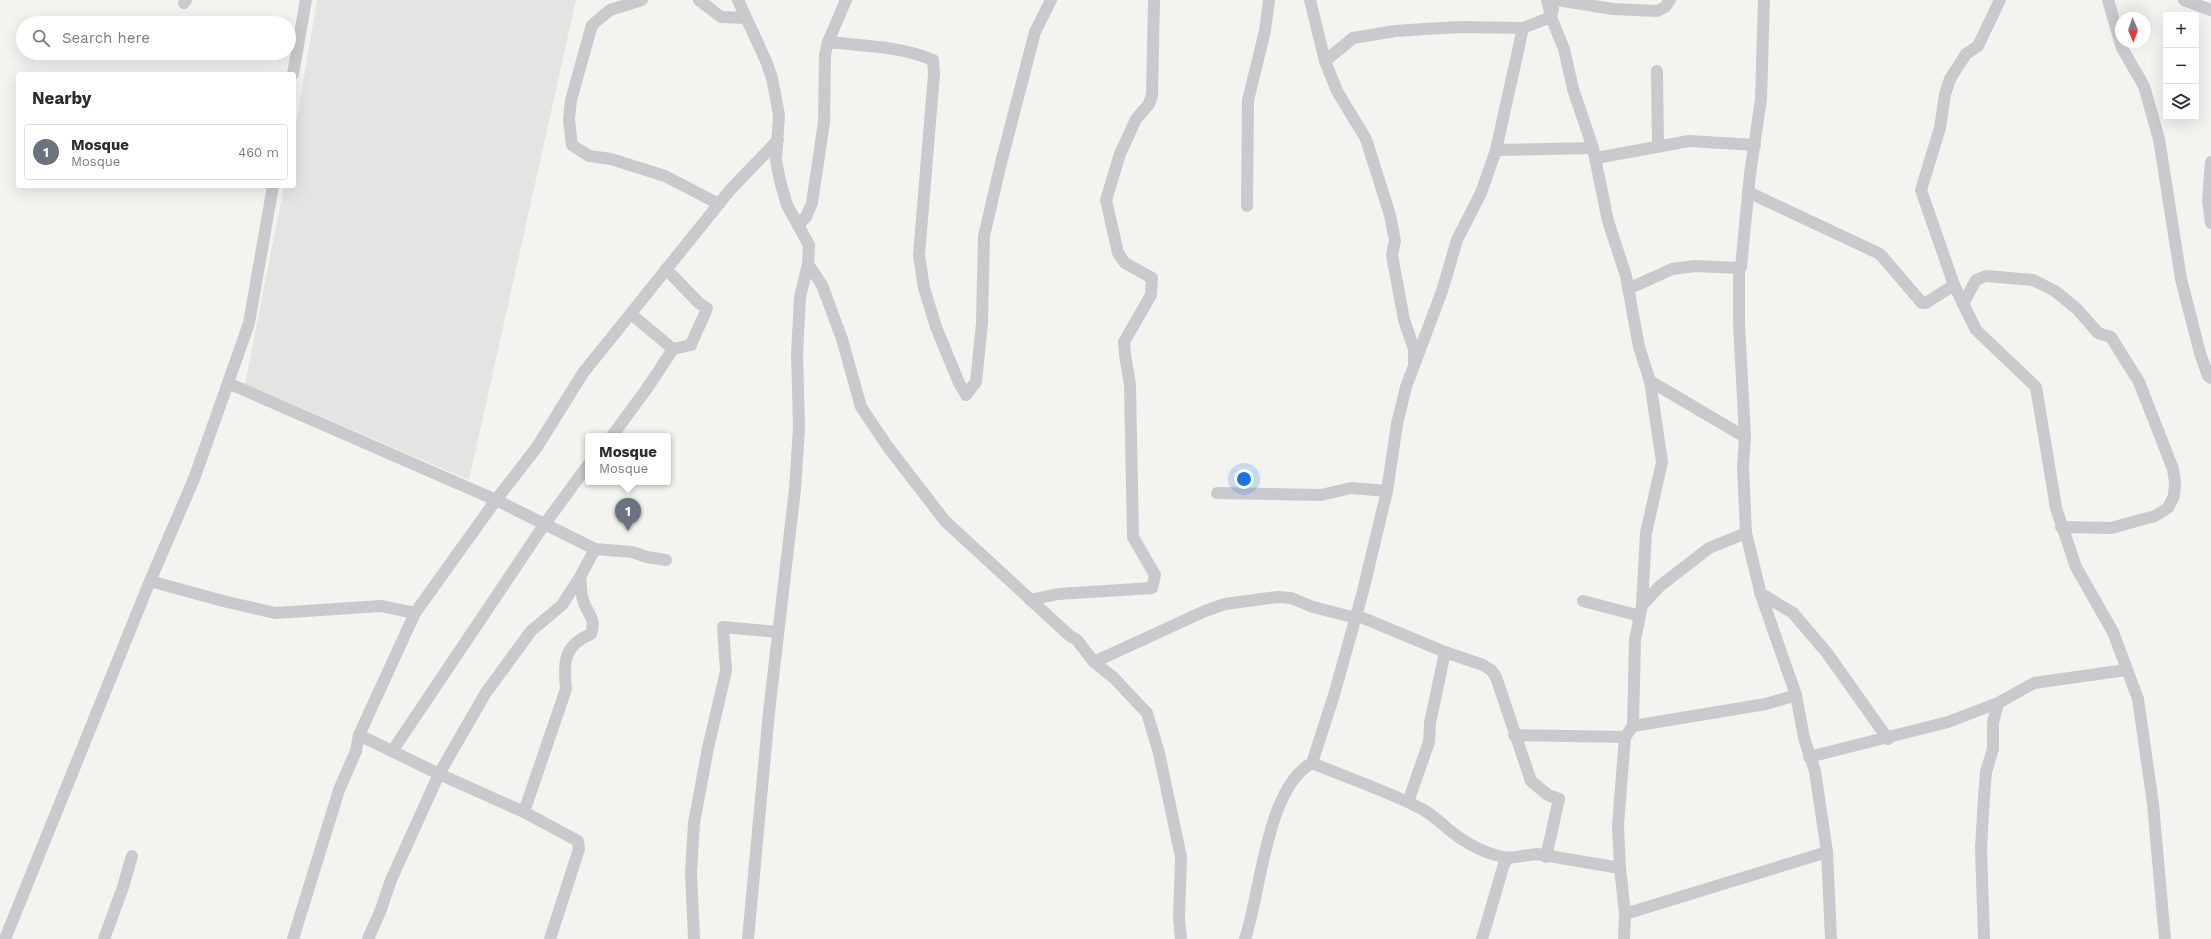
<!DOCTYPE html>
<html lang="en">
<head>
<meta charset="utf-8">
<style>
  body { margin:0; font-family:"Work Sans",sans-serif; background:#f2f2f3; color:#2b2b33 }
  .controls { position:absolute; right:12px; top:12px; display:grid; overflow:hidden; border-radius:4px; box-shadow:0 4px 16px #0002 }
  .controls button { width:36px; height:36px; display:grid; place-items:center; padding:0; border:0; border-bottom:1px solid #e1e1e2; background:#fff; color:#2b2b33; font:20px sans-serif }
  .compass { position:absolute; left:2115px; top:12px; width:36px; height:36px; border-radius:50%; background:#fff; box-shadow:0 4px 16px #0002; rotate:178deg }
  .you { position:absolute; left:1244px; top:479px; width:14px; height:14px; margin:-10px; border:3px solid #fff; border-radius:50%; background:#1a73e8; box-shadow:0 0 0 6px #1a73e833 }
  .badge { display:grid; place-items:center; width:26px; height:26px; border-radius:50%; background:#7c3aed; color:#fff; font-size:13px; font-weight:700 }
  .pin { position:absolute; translate:-50% -33px; filter:drop-shadow(0 1px 2px #0008) }
  .pin::after { content:''; position:absolute; top:21px; width:14px; height:12px; background:inherit; clip-path:polygon(0 0,100% 0,50% 100%) }
  .popup { position:absolute; left:585px; top:433px; width:86px; height:52px; box-sizing:border-box; display:grid; place-content:center; border-radius:4px; background:#fff; filter:drop-shadow(0 1px 3px #0005); font-size:13px; white-space:nowrap; color:#7c7c81 }
  .popup b { font-size:15px; color:#2b2b33 }
  .popup::after { content:''; position:absolute; left:50%; top:100%; margin-left:-8px; border:8px solid transparent; border-top-color:#fff }
  .list { margin:0; padding:0; list-style:none }
  h2 { display:flex; justify-content:space-between; align-items:center; height:52px; margin:0; padding:0 16px; font-size:17px }
  h2 small { font-size:13px; font-weight:400; color:#7c7c81 }
  .list li { display:grid; grid-template-columns:26px 1fr auto; gap:12px; align-items:center; box-sizing:border-box; height:56px; margin:0 8px 8px; padding:0 8px; border:1px solid #e1e1e2; border-radius:4px }
  .list b { display:block; font-size:15px; white-space:nowrap }
  .list p { margin:0; font-size:13px; white-space:nowrap; color:#7c7c81 }
  .list em { font-size:13px; font-style:normal; color:#7c7c81 }
  .icon { flex:none; width:22px; height:22px; fill:none; stroke:currentColor; stroke-width:2; stroke-linecap:round; stroke-linejoin:round }
  .map { position:relative; flex:none; width:2211px; height:939px; overflow:hidden }
  .search { position:absolute; background:#fff; box-shadow:0 4px 16px #0002; left:16px; top:16px; width:280px; height:44px; display:flex; align-items:center; gap:10px; box-sizing:border-box; padding:0 14px; border-radius:22px; color:#7c7c81; font-size:15px }
  .panel { position:absolute; background:#fff; box-shadow:0 4px 16px #0002; left:16px; top:72px; width:280px; height:116px; border-radius:4px }
  .map>svg:first-child { display:block }
</style>
</head>
<body>
<div class="map">
<svg width="2211" height="939" viewBox="0 0 2211 939">
  <rect width="100%" height="100%" fill="#f3f4ef"/>
  <path fill="#e4e5e3" d="M317,0H576L469,480L245,384L284,186H294V136Z"/>
  <g fill="none" stroke-linecap="round" stroke-linejoin="round">
    <g stroke="#c8cace" stroke-width="12">
      <path d="M642,0L610,10L592,25L571,100L569,120L572,145L589,156L611,159L665,176L719,204"/>
      <path d="M699,0L721,17L745,18"/>
      <path d="M738,0L766,61L772,78L779,115L776,160L780,181L787,205L809,245L808,264L800,297L797,354L799,428L795,489L769,712L748,939"/>
      <path d="M1310,0L1325,61L1337,91L1366,139L1390,215L1395,241L1392,255L1404,320L1414,349V361"/>
      <path d="M1547,0L1551,17L1564,49L1573,89L1593,148L1608,221L1626,276L1639,347L1650,381L1662,462L1646,533L1642,605L1635,640L1633,726L1625,737L1618,825L1620,868L1625,914L1624,939"/>
      <path d="M1557,0L1613,9L1657,11L1665,7L1670,0"/>
      <path d="M1764,0L1761,99L1750,174L1741,267L1739,268V324L1745,437L1743,467L1746,533L1761,595L1796,695L1804,738L1815,771L1827,852L1831,939"/>
      <path d="M2000,0L1978,46L1966,54L1950,79L1945,94L1940,128L1921,190L1954,285L1976,330L2036,387L2056,508L2076,567L2113,632L2138,699L2153,804L2165,939"/>
      <path d="M2108,0L2122,48L2144,86L2159,139L2181,279L2200,353L2208,376L2211,378"/>
      <path d="M2184,0L2211,10"/>
      <path d="M184,3L186,0"/>
      <path d="M828,42C864,46 899,46 933,60L934,74L919,255L924,288L936,327L959,383L966,395L976,382L982,323L984,236L1001,163L1035,32L1051,0"/>
      <path d="M1325,61L1353,38L1395,31L1425,29L1461,27L1523,28L1551,17L1553,9"/>
      <path d="M1657,71L1658,146"/>
      <path d="M293,74L306,0"/>
      <path d="M1496,150L1593,148"/>
      <path d="M1596,158L1689,141L1755,145"/>
      <path d="M2211,162L2208,201L2211,223"/>
      <path d="M273,186L249,323L228,383L496,500L595,549L632,552L647,557L666,560"/>
      <path d="M1748,192L1880,254L1922,303H1926L1954,285"/>
      <path d="M1247,206L1248,100L1265,31L1269,0"/>
      <path d="M798,225L806,217L812,203L824,122L825,55L828,42L846,0"/>
      <path d="M808,264L822,285L842,339L861,407L888,447L945,521L1070,636L1077,640L1094,662L1114,678L1147,713L1159,753L1181,857L1179,918L1181,939"/>
      <path d="M1628,289L1672,269L1695,266L1739,268"/>
      <path d="M1963,304L1976,280L1986,276L2033,280L2055,291L2077,309L2098,333L2111,337L2139,382L2173,469L2175,482L2174,496L2168,508L2155,516L2111,528L2061,527"/>
      <path d="M631,314L673,349"/>
      <path d="M1650,381L1745,437"/>
      <path d="M612,436L648,387L673,349L691,345C693,338 707,311 707,308L699,303L666,269"/>
      <path d="M1217,493L1321,495L1351,488L1387,491"/>
      <path d="M150,581L223,601L275,613L381,606L415,613"/>
      <path d="M1760,593L1793,613L1827,653L1888,739"/>
      <path d="M1030,600L1058,594L1152,588L1155,575L1133,537L1130,384L1125,355L1124,342L1151,295L1152,278L1125,263L1118,253L1106,200L1120,154L1136,119L1149,104L1152,95L1154,0"/>
      <path d="M1583,601L1640,616"/>
      <path d="M1642,605L1660,586L1709,548L1746,533"/>
      <path d="M1356,615L1445,652L1483,665L1491,670L1496,677L1531,781L1548,795L1559,799L1546,857"/>
      <path d="M1094,662L1205,611L1225,604L1277,597L1291,598L1313,607L1356,618"/>
      <path d="M1633,726L1766,704L1796,695"/>
      <path d="M359,735L439,774L524,812L578,841L579,849L550,939"/>
      <path d="M1514,735L1625,737"/>
      <path d="M393,750L544,525L588,465"/>
      <path d="M1809,757L1948,722L1998,703L2034,683L2126,670"/>
      <path d="M1312,763C1348,778 1387,791 1422,809C1434,816 1438,820 1448,829C1466,844 1485,854 1508,858"/>
      <path d="M1408,802L1429,742L1430,723L1445,652"/>
      <path d="M524,812L566,689C563,662 564,645 591,634C596,620 589,615 584,603C581,596 581,585 580,577"/>
      <path d="M1625,914L1827,852"/>
      <path d="M5,939L150,581L194,479L228,383"/>
      <path d="M104,939L123,887L132,856"/>
      <path d="M293,939L339,790L356,751L359,735L415,613L496,500L537,447L583,373L730,190L778,140"/>
      <path d="M368,939L380,912L391,880L439,774L485,694L531,631L562,605L580,577L595,549"/>
      <path d="M694,939L691,872L694,823L708,748L726,671L723,627L778,632"/>
      <path d="M1245,939C1261,892 1266,788 1312,763L1334,695L1363,591L1387,491L1397,424L1406,387L1442,291L1457,240L1481,193L1496,150L1523,28"/>
      <path d="M1482,939L1504,864L1508,858L1537,854L1620,868"/>
      <path d="M1984,939L1981,848L1984,797L1986,772L1993,749V723L1998,703"/>
    </g>
  </g>
</svg>
<div class="controls">
<button>+</button>
<button>−</button>
<button><svg class="icon" aria-label="layers" viewBox="0 0 24 24"><path d="M12 4l9 5-9 5-9-5zM3 14l9 5 9-5"/></svg></button>
</div>
<svg class="compass" viewBox="-18 -18 36 36"><path d="M0-13l5 13h-10z" fill="#e53935"/><path d="M0 13l5-13h-10z" fill="#7c7c81"/></svg>
<div class="you"></div>
<div class="pin badge" style="left:628px;top:531px;background:#6b7280">1</div>
<div class="popup"><b>Mosque</b>Mosque</div>
<div class="search"><svg class="icon" aria-label="search" viewBox="0 0 24 24"><circle cx="10" cy="10" r="6"/><path d="M15 15l6 6"/></svg>Search here</div>
<section class="panel">
<h2>Nearby<small></small></h2>
<ul class="list">
<li><span class="badge" style="background:#6b7280">1</span><div><b>Mosque</b><p>Mosque</p></div><em>460 m</em></li>
</ul>
</section>
</div>
</body>
</html>
